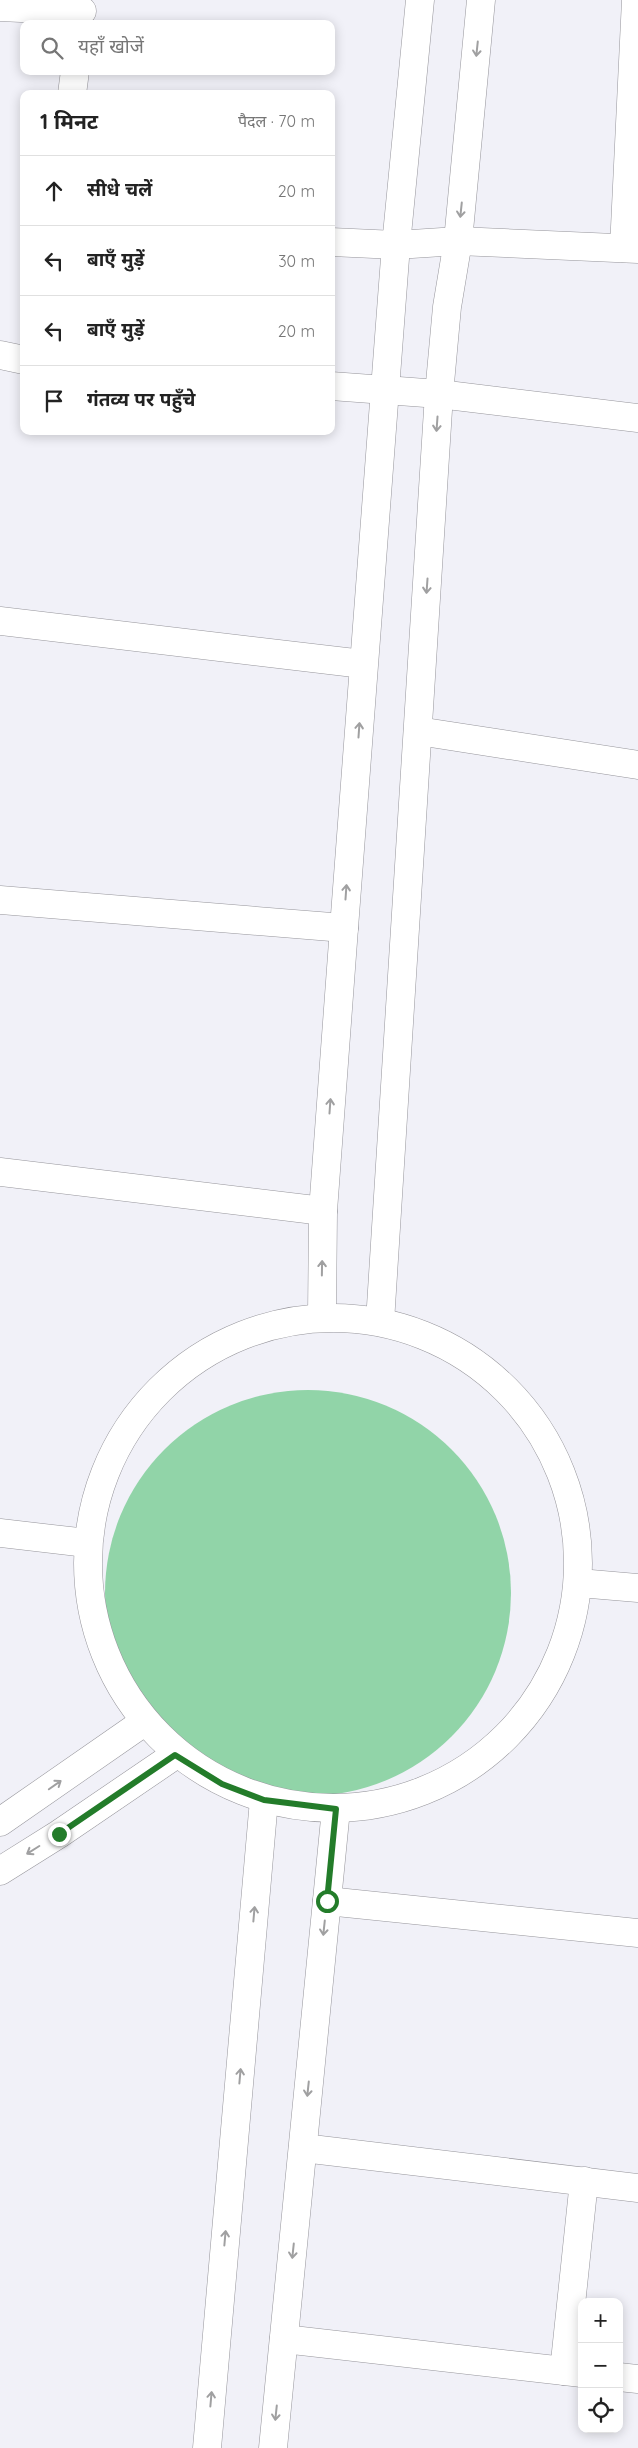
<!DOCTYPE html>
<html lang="hi">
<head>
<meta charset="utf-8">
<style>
  body { margin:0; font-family:Quicksand,"Noto Sans Devanagari",sans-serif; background:#f2f2f2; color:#222 }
  .controls { position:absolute; right:15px; bottom:15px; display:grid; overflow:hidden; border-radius:10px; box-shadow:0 2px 12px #0003 }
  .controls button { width:45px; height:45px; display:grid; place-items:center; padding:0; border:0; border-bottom:1px solid #e0e0e0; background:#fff; color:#222; font:25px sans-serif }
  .stop { position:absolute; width:15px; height:15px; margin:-11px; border:4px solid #237c2a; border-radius:50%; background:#fff }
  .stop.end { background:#237c2a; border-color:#fff; box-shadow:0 1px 5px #0008 }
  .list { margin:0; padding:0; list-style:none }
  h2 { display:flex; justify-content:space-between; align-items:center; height:65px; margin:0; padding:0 20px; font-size:21px }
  h2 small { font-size:16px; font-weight:400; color:#767676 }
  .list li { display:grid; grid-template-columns:32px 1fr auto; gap:15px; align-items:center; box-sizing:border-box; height:70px; padding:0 20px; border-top:1px solid #e0e0e0 }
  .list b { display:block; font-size:19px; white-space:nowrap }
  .list em { font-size:16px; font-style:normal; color:#767676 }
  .icon { flex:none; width:28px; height:28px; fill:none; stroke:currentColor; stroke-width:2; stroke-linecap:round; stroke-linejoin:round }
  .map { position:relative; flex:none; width:638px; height:2448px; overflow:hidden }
  .search { position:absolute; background:#fff; box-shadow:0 2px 12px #0003; left:20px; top:20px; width:315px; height:55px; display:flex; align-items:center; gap:12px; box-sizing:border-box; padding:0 18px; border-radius:10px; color:#767676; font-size:19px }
  .panel { position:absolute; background:#fff; box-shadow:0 2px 12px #0003; left:20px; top:90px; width:315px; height:345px; border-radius:10px }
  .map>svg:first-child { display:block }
</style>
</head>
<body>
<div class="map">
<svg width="638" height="2448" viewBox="0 0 638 2448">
  <rect width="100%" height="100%" fill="#f1f1f8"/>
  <circle fill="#91d4a8" cx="308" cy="1593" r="203"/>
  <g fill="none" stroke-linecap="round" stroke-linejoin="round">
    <g stroke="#96959b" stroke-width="29">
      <g id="street">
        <path d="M0,7L82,11"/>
        <path d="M72,94L75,71"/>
        <path d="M331,242L396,245L458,241L638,249"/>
        <path d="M624,248L636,0"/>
        <path d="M0,355L24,360"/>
        <path d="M331,386L439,394L638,418"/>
        <path d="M0,621L363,664"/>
        <path d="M418,731L638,765"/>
        <path d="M0,900L344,928"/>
        <path d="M0,1172L323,1211"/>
        <path d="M322,1317L323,1211L344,928L396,245L420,0"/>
        <circle cx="333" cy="1563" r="245"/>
        <path d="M380,1322L439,394L447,307L458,241L481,0"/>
        <path d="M0,1533L87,1543"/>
        <path d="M579,1583L638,1588"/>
        <path d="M0,1822L144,1722"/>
        <path d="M0,1871L59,1834L175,1755"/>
        <path d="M327,1901L638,1933"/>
        <path d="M303,2148L638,2188"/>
        <path d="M284,2339L582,2373"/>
        <path d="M564,2371L584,2181"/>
        <path d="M619,2377L638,2379"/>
        <path d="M207,2448L264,1800"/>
        <path d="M273,2448L336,1809"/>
      </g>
    </g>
    <use href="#street" stroke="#fff" stroke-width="28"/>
  </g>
  <defs><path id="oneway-shaft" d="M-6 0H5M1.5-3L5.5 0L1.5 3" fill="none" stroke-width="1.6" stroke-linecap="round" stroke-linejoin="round" transform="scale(1.25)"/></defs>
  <g stroke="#a0a0a1">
    <use href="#oneway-shaft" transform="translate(477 49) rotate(96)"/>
    <use href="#oneway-shaft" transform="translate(461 210) rotate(96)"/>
    <use href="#oneway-shaft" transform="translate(437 424) rotate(94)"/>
    <use href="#oneway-shaft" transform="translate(427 586) rotate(94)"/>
    <use href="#oneway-shaft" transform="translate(359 730) rotate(-86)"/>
    <use href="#oneway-shaft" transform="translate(346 892) rotate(-86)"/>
    <use href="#oneway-shaft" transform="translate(330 1106) rotate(-86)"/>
    <use href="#oneway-shaft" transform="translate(322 1268) rotate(-89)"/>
    <use href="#oneway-shaft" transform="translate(55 1785) rotate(-35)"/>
    <use href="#oneway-shaft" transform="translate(33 1850) rotate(148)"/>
    <use href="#oneway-shaft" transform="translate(254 1914) rotate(-85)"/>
    <use href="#oneway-shaft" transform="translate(324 1928) rotate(96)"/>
    <use href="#oneway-shaft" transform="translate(240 2076) rotate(-85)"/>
    <use href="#oneway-shaft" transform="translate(308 2089) rotate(96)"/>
    <use href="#oneway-shaft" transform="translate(225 2238) rotate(-85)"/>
    <use href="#oneway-shaft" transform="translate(293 2251) rotate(96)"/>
    <use href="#oneway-shaft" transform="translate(211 2399) rotate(-85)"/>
    <use href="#oneway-shaft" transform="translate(276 2413) rotate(96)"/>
  </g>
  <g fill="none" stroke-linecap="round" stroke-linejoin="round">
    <path stroke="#237c2a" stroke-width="6" d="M59,1834L175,1755L222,1784L264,1800L336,1809L327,1901"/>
  </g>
</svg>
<div class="controls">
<button>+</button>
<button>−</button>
<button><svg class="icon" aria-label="locate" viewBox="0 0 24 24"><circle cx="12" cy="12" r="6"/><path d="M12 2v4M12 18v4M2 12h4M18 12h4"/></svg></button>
</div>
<div class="stop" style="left:327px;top:1901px"></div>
<div class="stop end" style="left:59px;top:1834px"></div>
<div class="search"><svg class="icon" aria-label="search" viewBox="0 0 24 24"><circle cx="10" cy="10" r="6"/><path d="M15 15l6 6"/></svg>यहाँ खोजें</div>
<section class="panel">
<h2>1 मिनट<small>पैदल · 70 m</small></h2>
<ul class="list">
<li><svg class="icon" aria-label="ahead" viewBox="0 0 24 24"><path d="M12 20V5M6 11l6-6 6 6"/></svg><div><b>सीधे चलें</b></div><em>20 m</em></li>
<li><svg class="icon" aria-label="left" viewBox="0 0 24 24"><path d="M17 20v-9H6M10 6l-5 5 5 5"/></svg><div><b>बाएँ मुड़ें</b></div><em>30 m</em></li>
<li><svg class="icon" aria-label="left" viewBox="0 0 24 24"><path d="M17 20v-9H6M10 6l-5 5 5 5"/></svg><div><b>बाएँ मुड़ें</b></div><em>20 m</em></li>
<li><svg class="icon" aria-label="arrive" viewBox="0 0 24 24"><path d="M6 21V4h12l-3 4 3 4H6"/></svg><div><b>गंतव्य पर पहुँचे</b></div></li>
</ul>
</section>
</div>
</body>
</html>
